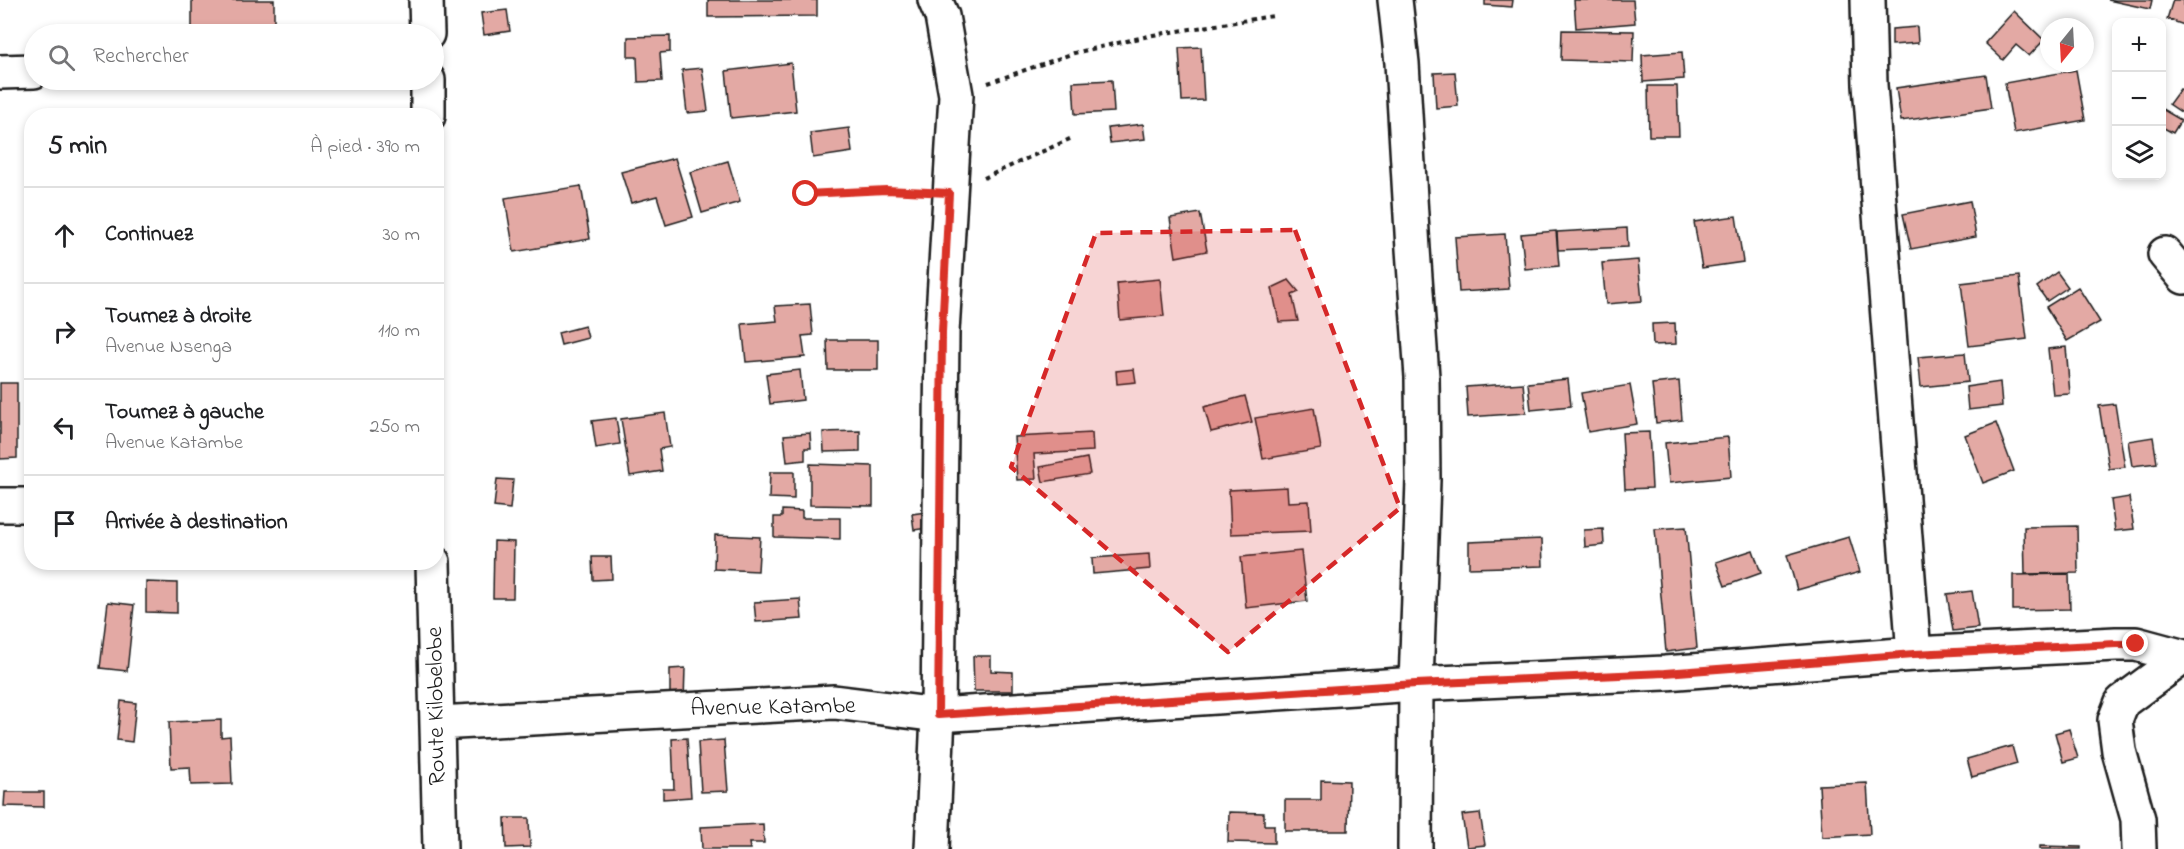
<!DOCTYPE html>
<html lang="fr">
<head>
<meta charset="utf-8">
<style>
  body { margin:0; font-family:"Indie Flower",sans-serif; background:#f2f2f2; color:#202124 }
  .controls { position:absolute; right:18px; top:18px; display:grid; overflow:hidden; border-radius:12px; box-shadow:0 3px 9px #0003 }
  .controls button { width:54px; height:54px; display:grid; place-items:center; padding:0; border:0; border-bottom:2px solid #e0e0e0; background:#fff; color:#202124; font:30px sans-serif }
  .compass { position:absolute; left:2040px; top:18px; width:54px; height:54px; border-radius:50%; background:#fff; box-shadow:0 3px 9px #0003; rotate:198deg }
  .stop { position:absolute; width:18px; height:18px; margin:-14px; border:4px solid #d93025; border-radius:50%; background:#fff }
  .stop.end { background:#d93025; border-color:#fff; box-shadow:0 2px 6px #0008 }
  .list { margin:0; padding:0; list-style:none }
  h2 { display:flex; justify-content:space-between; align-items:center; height:78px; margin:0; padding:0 24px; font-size:26px }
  h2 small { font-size:20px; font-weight:400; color:#757577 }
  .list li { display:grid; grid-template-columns:39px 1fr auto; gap:18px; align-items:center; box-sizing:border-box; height:96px; padding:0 24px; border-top:2px solid #e0e0e0 }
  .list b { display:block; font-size:22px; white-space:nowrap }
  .list p { margin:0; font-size:20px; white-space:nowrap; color:#757577 }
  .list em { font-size:20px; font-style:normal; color:#757577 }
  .icon { flex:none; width:33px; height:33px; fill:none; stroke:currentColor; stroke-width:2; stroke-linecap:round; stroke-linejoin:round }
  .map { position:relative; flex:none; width:2184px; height:849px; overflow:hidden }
  .search { position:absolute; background:#fff; box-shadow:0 3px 9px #0003; left:24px; top:24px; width:420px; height:66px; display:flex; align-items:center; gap:15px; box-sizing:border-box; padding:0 21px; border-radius:33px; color:#757577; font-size:22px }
  .panel { position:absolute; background:#fff; box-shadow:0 3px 9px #0003; left:24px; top:108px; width:420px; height:462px; border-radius:24px }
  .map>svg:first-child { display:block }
</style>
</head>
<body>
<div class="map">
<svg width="2184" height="849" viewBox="0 0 2184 849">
  <rect width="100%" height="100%" fill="#fff"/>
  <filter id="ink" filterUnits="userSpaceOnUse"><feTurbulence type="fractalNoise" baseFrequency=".0167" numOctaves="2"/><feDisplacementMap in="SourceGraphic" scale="12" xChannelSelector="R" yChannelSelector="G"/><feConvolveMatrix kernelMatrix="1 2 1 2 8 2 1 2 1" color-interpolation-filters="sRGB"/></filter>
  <g filter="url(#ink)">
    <g fill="#e3a9a4" stroke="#1c1c1c" stroke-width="1.5">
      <path d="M192,0H274V29L192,30Z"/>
      <path d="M708,0H817V16L708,17Z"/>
      <path d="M1485,0H1513L1512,7L1485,5Z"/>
      <path d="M1574,0H1633L1635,23L1576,28Z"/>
      <path d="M2108,0H2152L2150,9Z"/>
      <path d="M2173,0H2184V25L2167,19Z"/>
      <path d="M507,10L510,31L484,35L481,13Z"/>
      <path d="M2014,11L2044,40L2029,56L2016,45L2003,60L1985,43Z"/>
      <path d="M1917,27L1918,43L1892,45V29Z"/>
      <path d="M1562,30L1634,31L1633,62L1561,60Z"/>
      <path d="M670,36V52L660,53L662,81L638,82L637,57H628V37Z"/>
      <path d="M1201,47L1204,100L1182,101L1179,48Z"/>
      <path d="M1682,52L1684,79L1643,82L1642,55Z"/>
      <path d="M791,63L796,111L731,118L726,71Z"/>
      <path d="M702,68L708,111L687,113L682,70Z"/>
      <path d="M2076,70L2085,120L2014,133L2005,83Z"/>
      <path d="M1455,72L1458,106L1436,108L1434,73Z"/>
      <path d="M1986,75L1991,108L1901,121L1896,88Z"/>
      <path d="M1112,80L1114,112L1075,114L1073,82Z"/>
      <path d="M1648,86H1677L1679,136H1649Z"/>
      <path d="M2180,89L2184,91V114L2169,104Z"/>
      <path d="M2162,109L2181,120L2173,133L2162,127Z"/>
      <path d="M1143,124L1145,139L1110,143L1108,128Z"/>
      <path d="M849,128L852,152L813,158L810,133Z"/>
      <path d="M675,158L693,217L666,225L657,196L631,203L621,172Z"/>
      <path d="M728,161L740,202L702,213L690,172Z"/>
      <path d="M581,186L590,239L514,252L505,198Z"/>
      <path d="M1970,201L1976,237L1911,249L1903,214Z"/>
      <path d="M1200,213L1207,251L1176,257L1170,218Z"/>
      <path d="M1736,216L1743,262L1702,268L1694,222Z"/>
      <path d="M1627,228L1628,247L1558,250L1557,232Z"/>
      <path d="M1556,231L1559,266L1525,269L1521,234Z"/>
      <path d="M1505,234L1509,289L1459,292L1455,237Z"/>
      <path d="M1638,260L1642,301L1606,304L1602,263Z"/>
      <path d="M2057,272L2068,287L2047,301L2037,287Z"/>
      <path d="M2019,276L2027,339L1969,346L1961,283Z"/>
      <path d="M1160,279L1164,316L1120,320L1117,283Z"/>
      <path d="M1289,280L1299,292L1292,295L1298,321L1279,322L1272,288Z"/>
      <path d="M2078,287L2100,322L2067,341L2046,307Z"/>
      <path d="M810,304L813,335L802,336L805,357L746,362L742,324L777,321L775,306Z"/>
      <path d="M1675,323L1676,344L1653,345L1652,324Z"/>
      <path d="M585,326L588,338L561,345L558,333Z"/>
      <path d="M827,340H878V370H828Z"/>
      <path d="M2066,347L2070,394L2053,395L2048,349Z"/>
      <path d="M1965,353L1968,382L1921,387L1918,357Z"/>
      <path d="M1134,369L1136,382L1117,384L1116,371Z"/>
      <path d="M800,370L803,400L770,404L766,374Z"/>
      <path d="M1568,379L1571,406L1531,410L1528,383Z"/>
      <path d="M1679,381L1682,420L1656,423L1652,384Z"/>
      <path d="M2000,382L2002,406L1968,410L1966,387Z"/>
      <path d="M0,383H17V458L0,459Z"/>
      <path d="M1523,383L1526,413L1468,417L1466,387Z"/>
      <path d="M1630,385L1637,424L1588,432L1581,393Z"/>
      <path d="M1245,396L1252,422L1211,432L1204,407Z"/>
      <path d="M2115,404L2125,467L2109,469L2099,406Z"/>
      <path d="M1314,408L1321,449L1263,459L1255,418Z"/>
      <path d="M665,413L670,447L659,449L662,471L630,476L621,419Z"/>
      <path d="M616,418L620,444L596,448L592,421Z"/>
      <path d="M1996,423L2014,471L1983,483L1965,435Z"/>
      <path d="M860,431V451L824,452L823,432Z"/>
      <path d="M1649,432L1652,488L1625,489L1622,433Z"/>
      <path d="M810,433L811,448H805V460L787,462L784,435Z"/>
      <path d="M1092,433L1093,451L1034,454L1036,479L1017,480L1014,437Z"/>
      <path d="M1728,437L1731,477L1669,483L1665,443Z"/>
      <path d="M2153,437L2157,463L2132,466L2128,441Z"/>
      <path d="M1087,458L1090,474L1043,482L1040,467Z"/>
      <path d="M810,464L873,466V506L810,505Z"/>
      <path d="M770,472H794V499L769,498Z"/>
      <path d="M497,479L513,480L510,509L494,507Z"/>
      <path d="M1287,487L1288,502L1309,501L1311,531L1231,534L1229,490Z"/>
      <path d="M2129,497L2134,529L2115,531L2111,500Z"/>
      <path d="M782,510L802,511V518H840V539L774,537V517H782Z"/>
      <path d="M933,511L935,527L914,530L912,514Z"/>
      <path d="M2077,526L2078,573L2025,574L2024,527Z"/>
      <path d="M1686,527L1697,648L1666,652L1655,529Z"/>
      <path d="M1603,529L1604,545L1585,547L1584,530Z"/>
      <path d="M715,535L760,537L758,571L714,569Z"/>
      <path d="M1849,537L1860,572L1797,590L1787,555Z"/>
      <path d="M1542,539L1543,566L1469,568V542Z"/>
      <path d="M494,541L514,542L513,598H493Z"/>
      <path d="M1753,550L1761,573L1725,586L1716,562Z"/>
      <path d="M1301,551L1307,601L1246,608L1241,557Z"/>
      <path d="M1149,554L1150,569L1093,574L1092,558Z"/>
      <path d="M592,557H611L612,579L593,580Z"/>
      <path d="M2069,574L2070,609L2013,610V575Z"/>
      <path d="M146,582L177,583V613L146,612Z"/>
      <path d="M1972,591L1978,628L1953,631L1947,594Z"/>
      <path d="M800,599L802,619L756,622L754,602Z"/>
      <path d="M108,602L134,605L127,671L100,668Z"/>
      <path d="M973,656H991V671L1013,672V691H974Z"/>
      <path d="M685,668L684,701H670V669Z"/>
      <path d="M121,701L136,703L132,742L117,740Z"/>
      <path d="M221,720V737L230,736L232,784L191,785L190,767L171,768L169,722Z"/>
      <path d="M2069,729L2078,758L2063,762L2055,733Z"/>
      <path d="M687,738L691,797L663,799V789H674L672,739Z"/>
      <path d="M724,740L728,791L701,792L698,742Z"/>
      <path d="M2012,746L2017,764L1972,777L1967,759Z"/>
      <path d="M1321,780L1349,781L1348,831H1285V800H1321Z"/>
      <path d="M1867,783L1870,834L1822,837L1819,785Z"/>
      <path d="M5,792H44V807L4,806Z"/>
      <path d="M1229,812L1264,813V825H1274V843L1228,842Z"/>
      <path d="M1480,813L1485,845L1467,847L1462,815Z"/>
      <path d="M505,818H529L530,847L506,848Z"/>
      <path d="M763,824L764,843H749L750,849H702L701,827Z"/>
      <path d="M2040,846L2081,847V849H2040Z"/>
    </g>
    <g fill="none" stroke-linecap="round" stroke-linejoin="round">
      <g stroke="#1c1c1c" stroke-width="38">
        <g id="minor">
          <path d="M426,0L427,34"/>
          <path d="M1395,0L1402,63L1413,249L1422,377L1423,480L1416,684L1415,849"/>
          <path d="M1868,0L1870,85L1914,654"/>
          <path d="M0,72L34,71"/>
          <path d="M428,80V116"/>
          <path d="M2165,254L2184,277"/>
          <path d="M0,505H32"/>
          <path d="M433,562L440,849"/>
          <path d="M438,723L834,702L938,715L1416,684L1665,673L1914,654L2116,644H2136L2184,657"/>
          <path d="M932,849L938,715L942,332L956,95L942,16L935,0"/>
          <path d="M2139,849L2138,819L2119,751L2115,720L2122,702L2183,657"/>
        </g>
      </g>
      <g stroke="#1c1c1c" stroke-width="4" stroke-dasharray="4.5 4.5" stroke-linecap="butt">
        <path d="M988,83L1074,53L1153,35L1273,16"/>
        <path d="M984,178L1072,138"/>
        <path d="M806,194L886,190L919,192"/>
      </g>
      <use href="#minor" stroke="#fff" stroke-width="33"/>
    </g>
  </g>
  <g fill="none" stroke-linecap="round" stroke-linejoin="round" filter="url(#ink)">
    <path stroke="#d93025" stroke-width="8" d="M806,194L886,190L949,193L942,332L938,715L1416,684L1665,673L1914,654L2116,644H2136"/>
  </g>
  <path fill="#d62828" fill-opacity="0.2" stroke="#d62828" stroke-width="4.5" stroke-dasharray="12 8" stroke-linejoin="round" d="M1295,230L1400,508L1228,652L1011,467L1096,233Z"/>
  <g text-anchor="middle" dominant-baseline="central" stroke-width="4.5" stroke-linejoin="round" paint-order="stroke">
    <g font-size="24" fill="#1c1c1c" stroke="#fff">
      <text transform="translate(437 706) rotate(-91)">Route Kilobelobe</text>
      <text transform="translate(773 708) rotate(-1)">Avenue Katambe</text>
    </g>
  </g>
</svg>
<div class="controls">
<button>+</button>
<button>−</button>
<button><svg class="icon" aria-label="layers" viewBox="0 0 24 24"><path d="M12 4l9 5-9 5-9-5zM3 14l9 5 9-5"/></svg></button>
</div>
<svg class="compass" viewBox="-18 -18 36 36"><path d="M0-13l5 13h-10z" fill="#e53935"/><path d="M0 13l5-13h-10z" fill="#757577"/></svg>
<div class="stop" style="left:806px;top:194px"></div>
<div class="stop end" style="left:2136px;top:644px"></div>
<div class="search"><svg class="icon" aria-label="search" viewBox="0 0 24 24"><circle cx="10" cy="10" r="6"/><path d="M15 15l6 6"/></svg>Rechercher</div>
<section class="panel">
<h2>5 min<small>À pied · 390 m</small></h2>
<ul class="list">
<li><svg class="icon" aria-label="ahead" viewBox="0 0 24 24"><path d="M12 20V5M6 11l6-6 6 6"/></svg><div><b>Continuez</b></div><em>30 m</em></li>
<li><svg class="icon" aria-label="right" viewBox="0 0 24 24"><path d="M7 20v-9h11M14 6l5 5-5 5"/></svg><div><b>Tournez à droite</b><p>Avenue Nsenga</p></div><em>110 m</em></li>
<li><svg class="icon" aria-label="left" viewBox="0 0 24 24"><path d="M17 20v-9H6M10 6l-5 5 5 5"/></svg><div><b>Tournez à gauche</b><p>Avenue Katambe</p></div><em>250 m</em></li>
<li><svg class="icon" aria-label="arrive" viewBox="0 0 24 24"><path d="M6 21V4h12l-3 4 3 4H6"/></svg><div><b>Arrivée à destination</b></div></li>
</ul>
</section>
</div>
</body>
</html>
